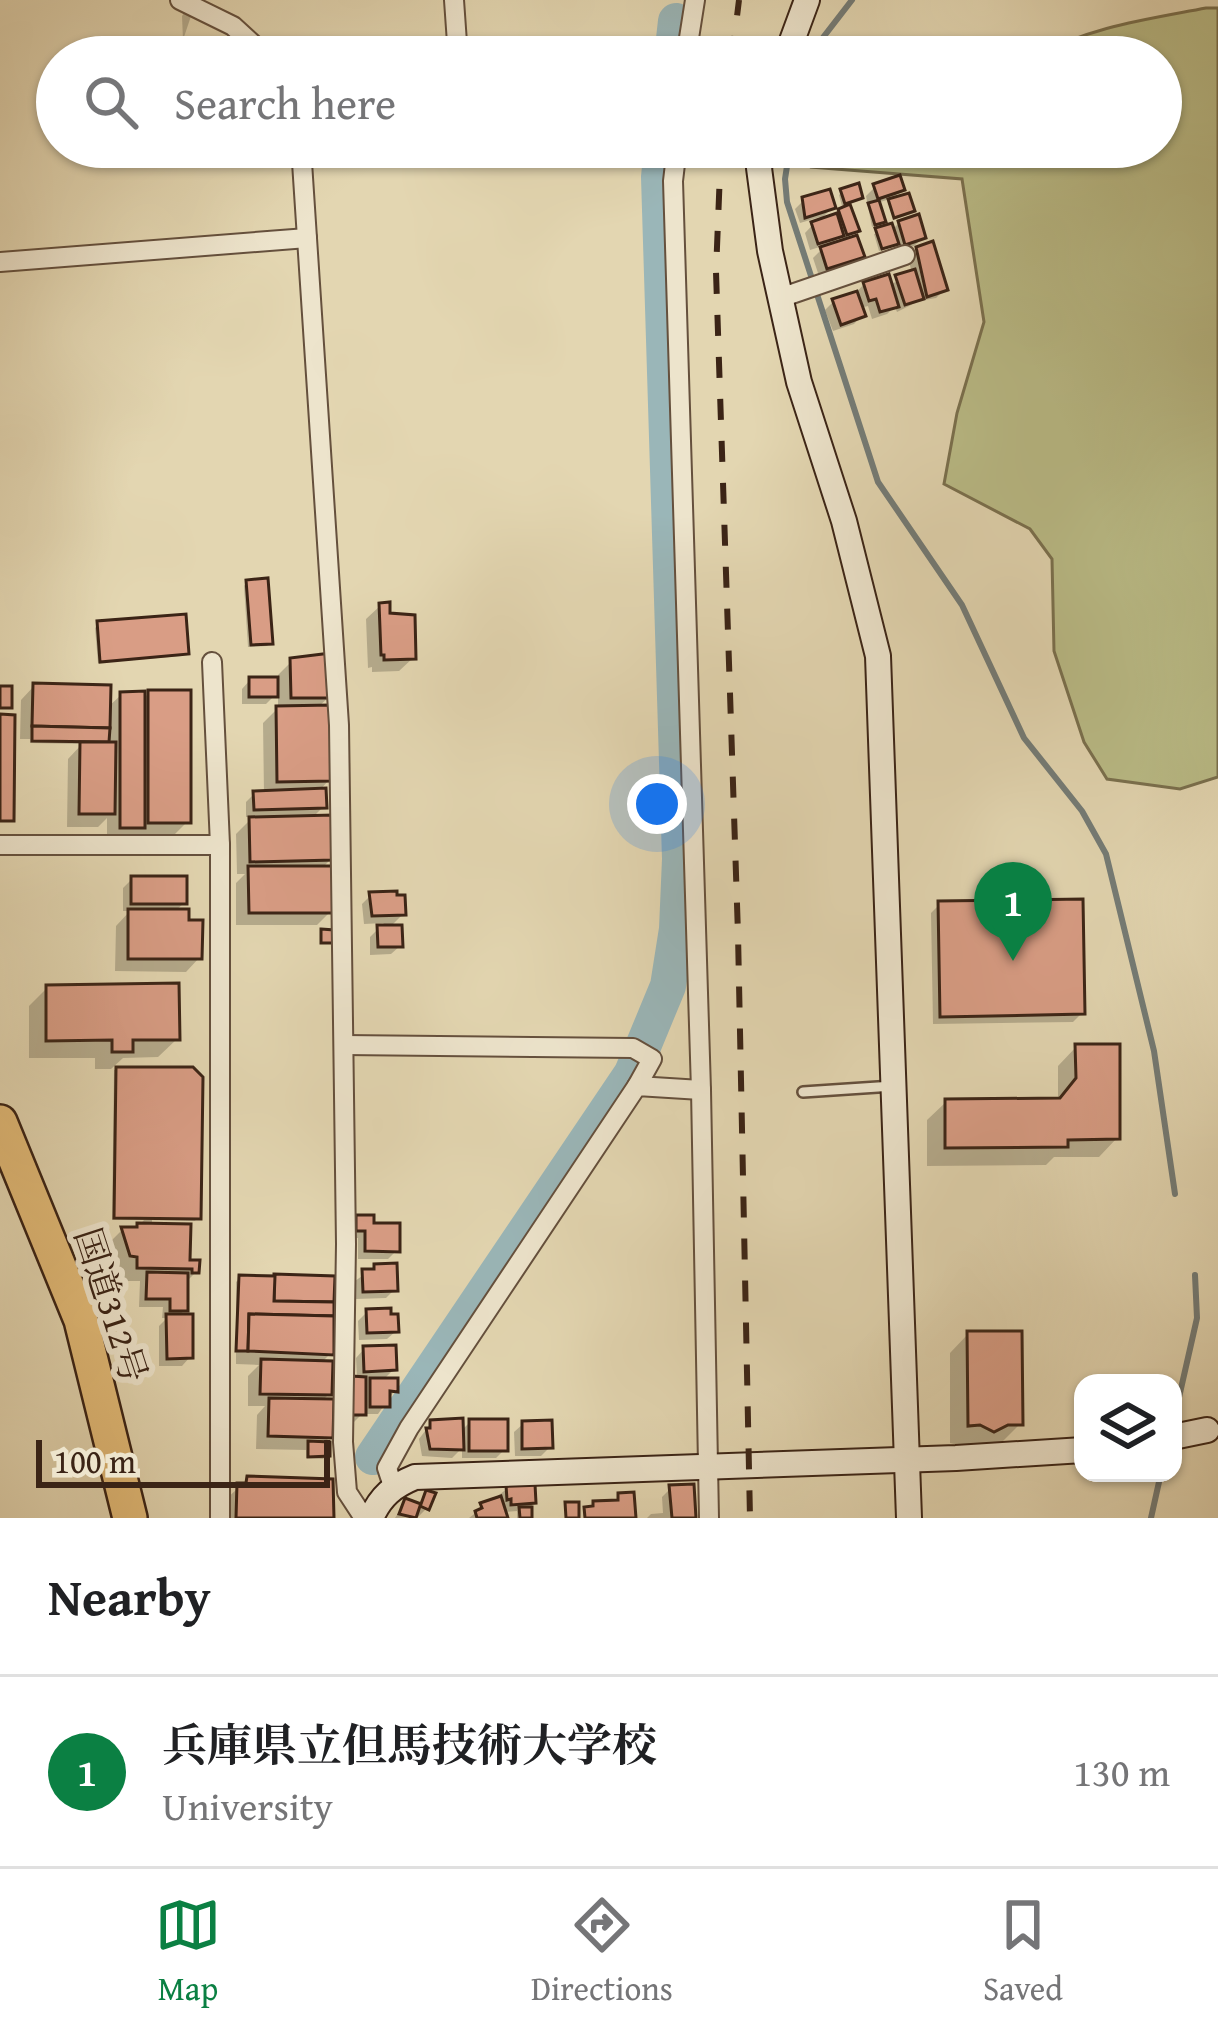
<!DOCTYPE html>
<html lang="en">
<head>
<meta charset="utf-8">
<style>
  body { margin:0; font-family:"Gentium Book Plus","Noto Serif JP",serif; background:#f6f6f6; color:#202124 }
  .controls { position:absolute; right:36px; bottom:36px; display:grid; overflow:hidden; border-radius:24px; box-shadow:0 3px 9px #0004 }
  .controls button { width:108px; height:108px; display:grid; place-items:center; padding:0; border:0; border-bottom:3px solid #e0e0e0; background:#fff; color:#202124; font:60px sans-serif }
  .scale { position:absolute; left:36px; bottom:30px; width:294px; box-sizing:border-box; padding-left:12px; border:6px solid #3b2416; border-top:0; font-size:33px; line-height:42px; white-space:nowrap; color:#3b2416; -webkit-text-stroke:9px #ede4cc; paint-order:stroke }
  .you { position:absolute; left:657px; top:804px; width:42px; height:42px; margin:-30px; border:9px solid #fff; border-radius:50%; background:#1a73e8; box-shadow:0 0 0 18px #1a73e833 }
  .badge { display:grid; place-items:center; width:78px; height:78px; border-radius:50%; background:#0b8043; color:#fff; font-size:39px; font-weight:700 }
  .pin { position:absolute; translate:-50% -99px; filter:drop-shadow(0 3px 6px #0008) }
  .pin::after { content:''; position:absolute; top:63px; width:42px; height:36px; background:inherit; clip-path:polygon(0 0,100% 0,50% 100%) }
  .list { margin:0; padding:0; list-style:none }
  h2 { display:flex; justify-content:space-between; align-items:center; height:156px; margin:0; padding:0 48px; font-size:51px }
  h2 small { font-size:39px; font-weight:400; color:#757577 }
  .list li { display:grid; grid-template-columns:78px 1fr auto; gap:36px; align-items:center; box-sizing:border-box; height:192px; padding:0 48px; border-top:3px solid #e0e0e0 }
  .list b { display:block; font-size:45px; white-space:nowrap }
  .list p { margin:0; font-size:39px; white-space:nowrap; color:#757577 }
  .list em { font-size:39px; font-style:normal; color:#757577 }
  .icon { flex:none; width:66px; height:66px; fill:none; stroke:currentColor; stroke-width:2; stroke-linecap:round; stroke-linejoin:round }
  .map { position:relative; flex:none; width:1218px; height:1518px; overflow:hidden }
  .search { position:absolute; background:#fff; box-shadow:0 3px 9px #0004; left:36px; right:36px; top:36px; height:132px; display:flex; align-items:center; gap:30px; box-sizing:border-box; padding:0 42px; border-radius:66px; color:#757577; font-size:45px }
  .sheet { height:348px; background:#fff }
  nav { display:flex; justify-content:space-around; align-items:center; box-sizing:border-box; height:168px; border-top:3px solid #e0e0e0; background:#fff; font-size:33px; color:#757577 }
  nav a { display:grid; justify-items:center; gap:6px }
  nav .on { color:#0b8043 }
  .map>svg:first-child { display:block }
</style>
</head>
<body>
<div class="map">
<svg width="1218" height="1518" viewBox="0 0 1218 1518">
  <rect width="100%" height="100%" fill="#e3d6b1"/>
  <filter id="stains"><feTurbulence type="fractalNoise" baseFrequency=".00167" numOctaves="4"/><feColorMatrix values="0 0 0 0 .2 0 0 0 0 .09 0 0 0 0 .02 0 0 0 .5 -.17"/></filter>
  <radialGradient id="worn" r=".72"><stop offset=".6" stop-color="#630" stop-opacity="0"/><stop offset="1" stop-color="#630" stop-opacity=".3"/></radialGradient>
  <path fill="#babc87" stroke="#7a704e" stroke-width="3" d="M1206,8H1218V777L1180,789L1107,779L1084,742L1054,651L1052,559L1030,529L944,484L957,413L984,322L962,179L810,167L855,147H1161V57H1036C1087,27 1149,19 1206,8Z"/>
  <g fill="#0003">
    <path d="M184,13L191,16L183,40L182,16Z"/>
    <path d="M875,187L902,189L893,198L877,203L882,221L872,227L866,196Z"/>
    <path d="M842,192L860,197L847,204L856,230L845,241L842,233L828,248L861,256L853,265L819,276L813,258L826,245L810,250L805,233L820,217L800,223L795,209L804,200L833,207L817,223L843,210L839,195Z"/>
    <path d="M899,223L923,238L914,246L897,252L895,246L879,251L874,234L891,231Z"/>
    <path d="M917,249L945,289L936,298L919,301L897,312L895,307L887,314L872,319L868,306L860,308L862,315L854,324L833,331L825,310L834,301L854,295L864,284L890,285L912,273L908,258Z"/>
    <path d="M247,582L270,643L267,646L248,647L244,586Z"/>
    <path d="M380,606L413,658L399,671L372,672V667L368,668L366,619Z"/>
    <path d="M98,624L186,653L182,656L98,663L95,628Z"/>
    <path d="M292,661L329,697L317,708L329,780L318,792L323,807L312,818L331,859L321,869L331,911L317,925H236V883L245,874H237L236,834L253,817H246V802L254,794L264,793L263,723L278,708V692L266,704H242V689L250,680H278V675Z"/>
    <path d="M34,686L107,708L121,695L142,700L149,693L188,821L169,840L107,841V818L98,827H67L68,759L82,744L30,743V739H20L21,700Z"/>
    <path d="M132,879L184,903L174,912L199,958L186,972L115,971L116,926L130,911H123V888Z"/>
    <path d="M371,895L403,914L389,928L400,946L391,954L370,955V937L384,923L364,924L362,904Z"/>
    <path d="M940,904L1082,1013L1073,1022L933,1024L931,913Z"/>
    <path d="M47,988L177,1039L158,1057L123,1058L111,1069H95V1058H29V1006Z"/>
    <path d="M1076,1047L1117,1138L1099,1157H1054L1046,1165L927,1166V1120L946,1102L1058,1101V1066Z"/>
    <path d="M114,1070H191L198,1217L195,1221L152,1220V1226L196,1272L185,1283V1310L177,1317L190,1357L182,1366H159V1326L167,1318H162L163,1307H139L140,1281H124V1269H117L109,1243L122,1230H135L144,1220H112Z"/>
    <path d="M357,1218L397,1250L388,1259H358V1238H348V1227Z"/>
    <path d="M375,1267L395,1289L386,1298L356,1299L355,1281Z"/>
    <path d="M240,1278L331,1353L321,1363L329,1394L321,1402L330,1437L323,1444L327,1455L323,1459L306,1458V1450L256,1449L257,1415L265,1406H248V1376L259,1365L236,1364V1282Z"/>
    <path d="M367,1312L396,1331L387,1339L359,1340L358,1321Z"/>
    <path d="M968,1334L1020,1424L1001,1443H987L974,1449L950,1443V1353Z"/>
    <path d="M364,1349L394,1369L382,1381L395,1390L378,1414H362L354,1422H343L357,1379L356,1358Z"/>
    <path d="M470,1422L505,1449L496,1458H462V1448L452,1458L422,1456L419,1439L431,1423L460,1432Z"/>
    <path d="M523,1424L550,1447L541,1456H515L514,1432Z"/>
    <path d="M248,1479L331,1518H224L225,1500Z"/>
    <path d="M508,1488L533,1502L529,1518H517V1511L503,1512L505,1518H469Z"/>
    <path d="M671,1488L693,1518H647L651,1514L663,1513L662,1497Z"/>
    <path d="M427,1493V1508L418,1517L395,1518L406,1501L417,1505Z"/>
  </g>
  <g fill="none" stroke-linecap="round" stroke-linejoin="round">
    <g stroke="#747c77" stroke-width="6">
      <path d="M808,57L852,0"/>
      <path d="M790,147L785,179L787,202L878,482L962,605L1024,738L1082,811L1106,854L1154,1051L1175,1194"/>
      <path d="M1175,1415L1197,1318L1195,1275"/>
      <path d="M1151,1518L1161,1473"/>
    </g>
    <g stroke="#9ab6b8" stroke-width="36">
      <path d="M672,57L676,21"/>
      <path d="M373,1457L632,1073L668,986L677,929L680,859L659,177L662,147"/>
    </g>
  </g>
  <g fill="#d99d85" stroke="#3b2416" stroke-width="3">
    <path d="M900,175L905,190L878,199L873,184Z"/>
    <path d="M859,183L863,198L845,204L840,189Z"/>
    <path d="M830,189L836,208L805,218L802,197Z"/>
    <path d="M909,193L915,211L894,218L888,199Z"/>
    <path d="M879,200L886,222L875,225L868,203Z"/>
    <path d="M850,204L860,231L847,235L838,209Z"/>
    <path d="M837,213L844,236L818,244L811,222Z"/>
    <path d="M919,214L926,238L905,245L898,221Z"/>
    <path d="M892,223L899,244L882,249L875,228Z"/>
    <path d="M857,235L865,257L827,269L820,247Z"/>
    <path d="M933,241L948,290L927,297L916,247Z"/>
    <path d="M915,269L924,299L905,305L895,275Z"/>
    <path d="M889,274L899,307L880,312L876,299L869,301L863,282Z"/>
    <path d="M857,291L866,316L841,325L832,299Z"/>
    <path d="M268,578L273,644L251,645L246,580Z"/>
    <path d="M390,602V613L415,615L416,659L384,660V655H381L379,603Z"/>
    <path d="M186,614L189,654L100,662L97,621Z"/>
    <path d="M331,653L332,698H291L290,658Z"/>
    <rect x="249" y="677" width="29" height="20"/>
    <path d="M33,683L111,685L110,728L32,726Z"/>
    <rect x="0" y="686" width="12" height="22"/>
    <rect x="148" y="690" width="43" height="133"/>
    <path d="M145,691V828H120V692Z"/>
    <path d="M331,705L332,781L277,782L276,706Z"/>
    <path d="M0,714L15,715L14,821H0Z"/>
    <path d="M32,726L110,728L109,742L32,741Z"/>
    <path d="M80,742H116L115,814H79Z"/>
    <path d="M326,788L327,808L254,810L253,791Z"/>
    <path d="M333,815L334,860L250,862L249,817Z"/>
    <path d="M248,866H333L334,913H249Z"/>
    <rect x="131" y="876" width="56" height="28"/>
    <path d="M397,891V895H405L406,915L372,916L369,892Z"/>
    <path d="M1083,899L1085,1014L940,1017L938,901Z"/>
    <path d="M128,909H189V920H203L202,959H128Z"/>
    <path d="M377,925H402L403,947H378Z"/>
    <path d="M321,929L334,930V943H321Z"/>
    <path d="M179,983L180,1040H133V1052H112V1040L46,1041V985Z"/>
    <path d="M1075,1044H1120V1139L1068,1140V1147L945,1148V1099L1060,1098L1076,1078Z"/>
    <path d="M116,1067H193L203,1077L201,1219L114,1218Z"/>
    <path d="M356,1215H374V1223H400V1252L365,1251V1231H356Z"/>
    <path d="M137,1223L191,1224L190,1260H200L199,1273H192V1269L137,1268V1257L130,1256L121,1227H137Z"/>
    <path d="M397,1263L398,1291L363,1292L362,1269H374V1264Z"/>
    <path d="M147,1272L188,1273V1311H170V1299H146Z"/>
    <path d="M274,1274L335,1276L334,1302L274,1301Z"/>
    <path d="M239,1275L275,1276L274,1301L334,1302V1316L249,1314L248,1351H236Z"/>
    <path d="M391,1308V1314H398L399,1332L367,1333L366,1309Z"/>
    <path d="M166,1314H193V1358L167,1359Z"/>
    <path d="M249,1314L334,1316V1355L248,1351Z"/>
    <path d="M967,1331H1022L1023,1425H1008L994,1432L980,1425L968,1426Z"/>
    <path d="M396,1345L397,1370L364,1372L363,1346Z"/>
    <path d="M261,1359L333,1361L332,1395L260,1394Z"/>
    <path d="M351,1376L366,1377V1415H350Z"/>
    <path d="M370,1378H398V1392L390,1391V1407H370Z"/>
    <path d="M269,1398L334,1399L333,1438L268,1436Z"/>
    <path d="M463,1418L464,1450L430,1449L426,1428H430V1420Z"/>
    <rect x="469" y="1419" width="39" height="32"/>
    <path d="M552,1420L553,1448L522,1449V1421Z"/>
    <path d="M308,1441L330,1442V1456L308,1457Z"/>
    <path d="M247,1476L333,1479L334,1518H236L237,1483H246Z"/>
    <path d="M535,1484L536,1503L511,1505V1499L507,1500L506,1485Z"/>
    <path d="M694,1484L696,1518H672L669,1485Z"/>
    <path d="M426,1490L436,1493L429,1510L420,1506L416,1518L399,1514L405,1498L421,1504Z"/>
    <path d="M634,1492L636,1518H585L584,1507L593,1506V1501L618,1500V1493Z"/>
    <path d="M501,1496L508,1518H477L475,1511L482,1508L480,1503Z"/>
    <path d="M565,1502H579V1518H566Z"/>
    <path d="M519,1507H532V1518H520Z"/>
  </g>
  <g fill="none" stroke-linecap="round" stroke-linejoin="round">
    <g stroke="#65503d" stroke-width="14">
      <path id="lane" d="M803,1092L893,1086"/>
    </g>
    <g stroke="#65503d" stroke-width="22">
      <g id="street">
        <path d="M180,0L233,26L267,57"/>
        <path d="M454,0L458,57"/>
        <path d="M686,57L695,0"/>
        <path d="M301,147L339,725L346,1244L343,1442L347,1492L364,1518"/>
        <path d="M677,147L673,181L701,1090L709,1518"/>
        <path d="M0,262L307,238"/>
        <path d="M780,298L905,255"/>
        <path d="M212,662L220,845V1518"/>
        <path d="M0,845H220"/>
        <path d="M344,1045L633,1048L652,1059L637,1086"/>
        <path d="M393,1486L387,1468L409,1428L637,1086L701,1090"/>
      </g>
    </g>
    <g stroke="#3b2416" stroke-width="28">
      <g id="secondary">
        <path d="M786,57L807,0"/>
        <path d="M764,147L759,168L770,251L799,382L844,521L878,656L909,1518"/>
        <path d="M1173,1437L1207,1430"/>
        <path d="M371,1518C381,1496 393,1486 415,1477L956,1458L1083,1450"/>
      </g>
    </g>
    <g stroke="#3b2416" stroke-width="38">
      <path id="highway" d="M0,1122L81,1320L130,1518"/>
    </g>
    <use href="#lane" stroke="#ede4cc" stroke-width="9"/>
    <use href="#street" stroke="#ede4cc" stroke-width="18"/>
    <use href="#secondary" stroke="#ede4cc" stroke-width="24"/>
    <use href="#highway" stroke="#e2bb78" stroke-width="33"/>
    <g stroke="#3b2416" stroke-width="6" stroke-dasharray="21 21" stroke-linecap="butt">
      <path d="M732,57L739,0"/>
      <path d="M721,147L716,272L738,934L750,1518"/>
    </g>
  </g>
  <g text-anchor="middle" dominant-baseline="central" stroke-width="12" stroke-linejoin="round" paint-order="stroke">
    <g font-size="36" fill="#3b2416" stroke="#ede4cc">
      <text transform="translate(112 1305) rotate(72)">国道312号</text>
    </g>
  </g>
  <rect width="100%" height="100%" filter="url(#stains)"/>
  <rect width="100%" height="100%" fill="url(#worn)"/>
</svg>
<div class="controls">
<button><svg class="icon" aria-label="layers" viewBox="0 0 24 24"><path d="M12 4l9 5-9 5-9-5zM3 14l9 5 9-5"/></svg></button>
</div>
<div class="scale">100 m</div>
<div class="you"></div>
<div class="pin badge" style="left:1013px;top:961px">1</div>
<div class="search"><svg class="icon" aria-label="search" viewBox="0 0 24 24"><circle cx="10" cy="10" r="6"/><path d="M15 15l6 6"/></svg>Search here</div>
</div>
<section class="sheet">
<h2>Nearby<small></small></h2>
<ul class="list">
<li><span class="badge">1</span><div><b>兵庫県立但馬技術大学校</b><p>University</p></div><em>130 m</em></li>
</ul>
</section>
<nav>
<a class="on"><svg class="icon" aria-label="map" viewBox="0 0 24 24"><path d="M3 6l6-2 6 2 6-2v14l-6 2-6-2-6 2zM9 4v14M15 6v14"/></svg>Map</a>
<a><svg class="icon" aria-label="directions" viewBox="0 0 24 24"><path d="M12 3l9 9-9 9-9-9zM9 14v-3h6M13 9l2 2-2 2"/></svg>Directions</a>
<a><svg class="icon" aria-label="saved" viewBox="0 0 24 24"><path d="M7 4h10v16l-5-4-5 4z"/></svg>Saved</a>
</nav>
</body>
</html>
